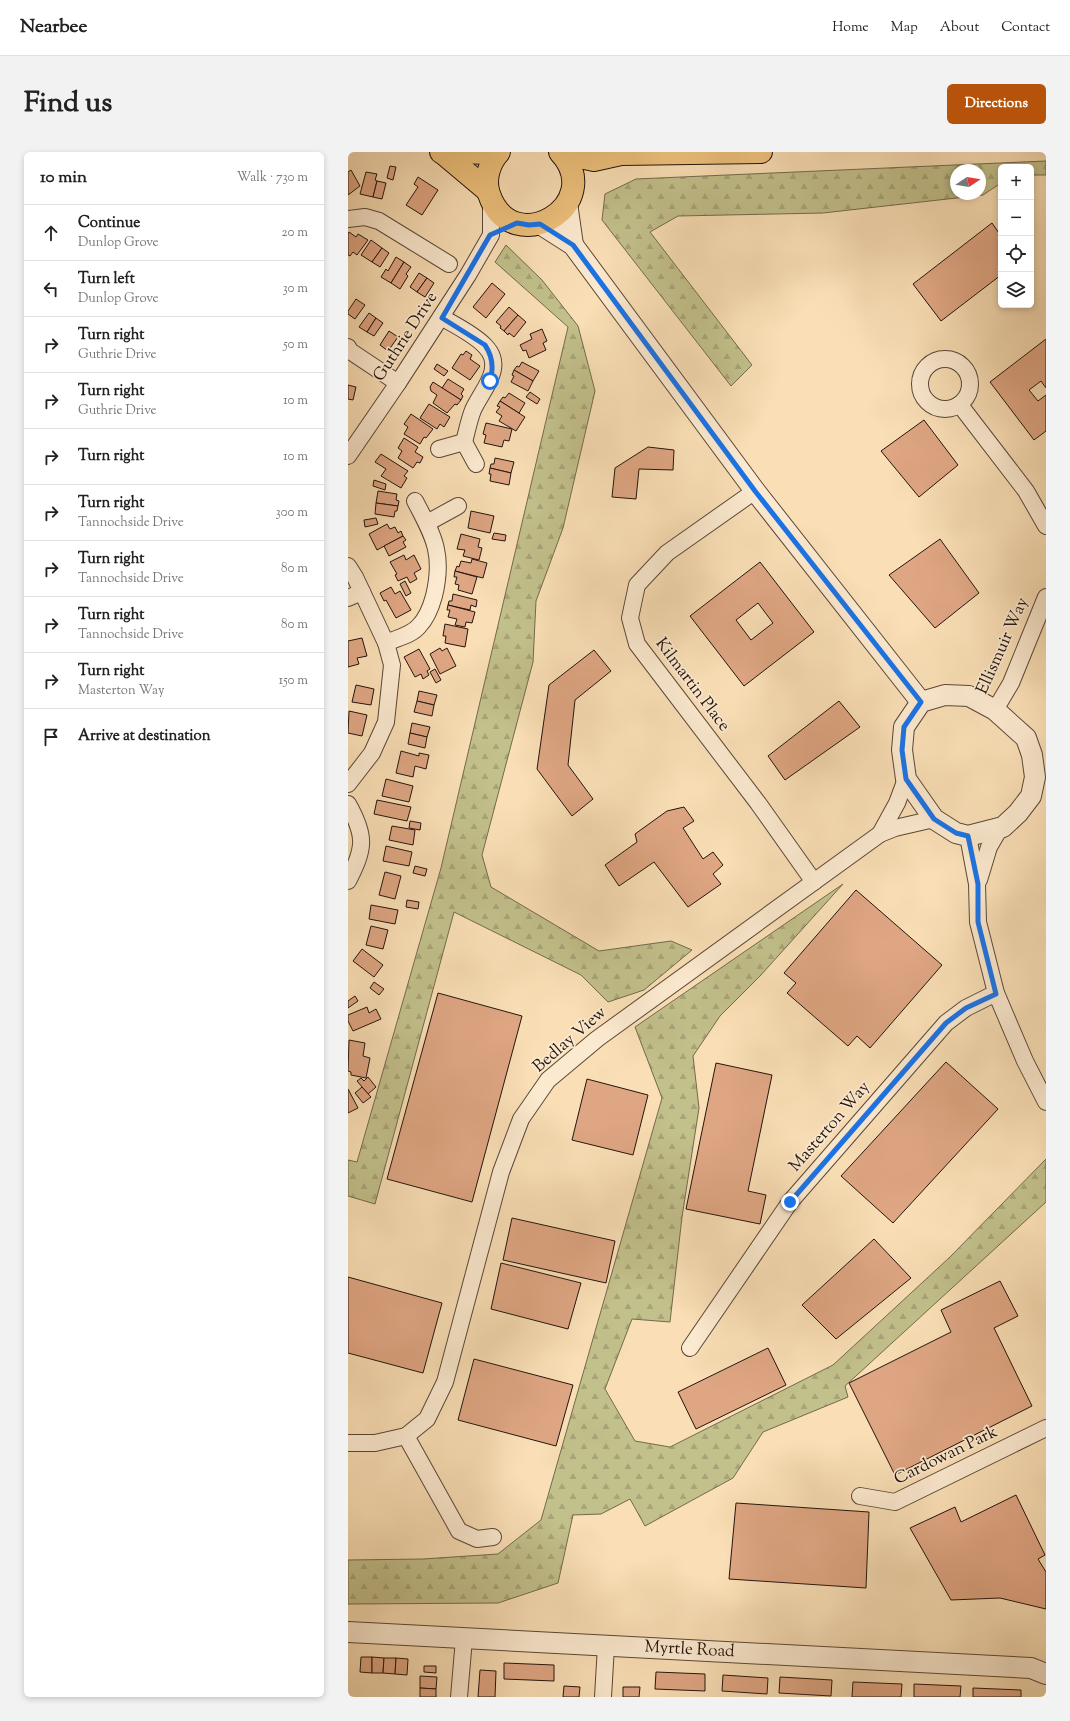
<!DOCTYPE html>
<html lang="en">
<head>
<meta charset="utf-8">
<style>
  body { margin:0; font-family:"Sorts Mill Goudy",serif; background:#f2f2f2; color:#222 }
  .controls { position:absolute; right:12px; top:12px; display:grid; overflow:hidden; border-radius:6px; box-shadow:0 2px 6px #0003 }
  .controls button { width:36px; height:36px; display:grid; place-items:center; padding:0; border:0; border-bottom:1px solid #e0e0e0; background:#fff; color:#222; font:20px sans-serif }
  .compass { position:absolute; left:602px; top:12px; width:36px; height:36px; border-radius:50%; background:#fff; box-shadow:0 2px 6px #0003; rotate:78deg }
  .stop { position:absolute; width:12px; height:12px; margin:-9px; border:3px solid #1a73e8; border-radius:50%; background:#fff }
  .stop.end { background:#1a73e8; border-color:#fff; box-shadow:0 1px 4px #0008 }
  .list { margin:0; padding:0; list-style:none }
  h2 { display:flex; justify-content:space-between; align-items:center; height:52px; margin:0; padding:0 16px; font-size:17px }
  h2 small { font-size:13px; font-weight:400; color:#767676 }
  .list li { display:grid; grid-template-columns:26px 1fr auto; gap:12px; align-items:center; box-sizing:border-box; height:56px; padding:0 16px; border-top:1px solid #e0e0e0 }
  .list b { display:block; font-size:15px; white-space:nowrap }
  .list p { margin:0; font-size:13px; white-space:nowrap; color:#767676 }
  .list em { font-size:13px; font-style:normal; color:#767676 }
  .icon { flex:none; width:22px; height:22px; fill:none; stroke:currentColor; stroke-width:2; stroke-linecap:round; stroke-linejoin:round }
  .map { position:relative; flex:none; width:698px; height:1545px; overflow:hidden; border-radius:6px }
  header { display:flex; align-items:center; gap:24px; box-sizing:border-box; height:56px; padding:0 20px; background:#fff; border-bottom:1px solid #e0e0e0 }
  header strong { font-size:19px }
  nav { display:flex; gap:22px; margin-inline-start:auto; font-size:14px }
  .intro { display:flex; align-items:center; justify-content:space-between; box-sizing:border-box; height:96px; padding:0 24px }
  h1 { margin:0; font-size:28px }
  .button { padding:10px 18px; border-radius:6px; background:#b45309; color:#fff; font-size:14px; font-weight:700 }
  main { display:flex; gap:24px; padding:0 24px }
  aside { flex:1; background:#fff; border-radius:6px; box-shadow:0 2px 6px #0003 }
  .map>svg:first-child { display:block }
</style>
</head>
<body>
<header>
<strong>Nearbee</strong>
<nav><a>Home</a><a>Map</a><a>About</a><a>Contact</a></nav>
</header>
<div class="intro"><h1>Find us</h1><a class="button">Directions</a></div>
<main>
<aside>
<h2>10 min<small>Walk · 730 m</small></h2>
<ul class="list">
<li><svg class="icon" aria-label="ahead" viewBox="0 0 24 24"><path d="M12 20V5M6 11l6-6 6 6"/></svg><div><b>Continue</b><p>Dunlop Grove</p></div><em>20 m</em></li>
<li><svg class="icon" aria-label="left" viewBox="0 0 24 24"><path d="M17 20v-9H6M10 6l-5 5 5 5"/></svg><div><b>Turn left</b><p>Dunlop Grove</p></div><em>30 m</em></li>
<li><svg class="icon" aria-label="right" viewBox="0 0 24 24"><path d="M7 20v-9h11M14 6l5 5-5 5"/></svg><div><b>Turn right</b><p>Guthrie Drive</p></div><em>50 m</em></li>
<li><svg class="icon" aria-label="right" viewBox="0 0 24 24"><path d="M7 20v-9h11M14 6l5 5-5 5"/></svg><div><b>Turn right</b><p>Guthrie Drive</p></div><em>10 m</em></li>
<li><svg class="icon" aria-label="right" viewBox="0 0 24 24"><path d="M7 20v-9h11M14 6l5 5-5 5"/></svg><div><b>Turn right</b></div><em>10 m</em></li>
<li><svg class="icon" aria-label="right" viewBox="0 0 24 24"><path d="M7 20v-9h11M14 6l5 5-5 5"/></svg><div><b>Turn right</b><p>Tannochside Drive</p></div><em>300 m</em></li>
<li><svg class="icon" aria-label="right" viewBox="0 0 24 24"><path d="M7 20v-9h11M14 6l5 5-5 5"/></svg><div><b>Turn right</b><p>Tannochside Drive</p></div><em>80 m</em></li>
<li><svg class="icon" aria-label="right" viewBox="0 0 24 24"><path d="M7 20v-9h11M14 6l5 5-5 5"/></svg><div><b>Turn right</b><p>Tannochside Drive</p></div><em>80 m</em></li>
<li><svg class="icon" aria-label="right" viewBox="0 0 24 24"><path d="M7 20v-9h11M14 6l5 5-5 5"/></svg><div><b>Turn right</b><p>Masterton Way</p></div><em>150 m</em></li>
<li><svg class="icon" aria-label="arrive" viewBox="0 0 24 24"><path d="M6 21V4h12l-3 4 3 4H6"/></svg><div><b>Arrive at destination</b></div></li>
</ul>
</aside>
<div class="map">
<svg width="698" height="1545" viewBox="0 0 698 1545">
  <defs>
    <pattern id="forest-firs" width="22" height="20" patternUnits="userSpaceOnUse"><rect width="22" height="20" fill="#c2c08b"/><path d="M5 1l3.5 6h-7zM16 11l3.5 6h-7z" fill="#a7a477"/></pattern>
  </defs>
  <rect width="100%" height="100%" fill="#fadfb6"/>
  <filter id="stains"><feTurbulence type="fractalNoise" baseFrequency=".005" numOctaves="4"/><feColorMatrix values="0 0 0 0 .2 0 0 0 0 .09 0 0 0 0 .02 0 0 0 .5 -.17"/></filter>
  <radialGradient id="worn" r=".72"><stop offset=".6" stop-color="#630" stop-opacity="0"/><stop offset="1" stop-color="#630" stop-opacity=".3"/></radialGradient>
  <g fill="url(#forest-firs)" stroke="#736a4c" fill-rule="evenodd">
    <path d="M698,9V23H683V15H653V31L635,43L475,61L330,64L302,80L404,213L383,234L254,68L257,42L288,27ZM608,18H632V42H608Z"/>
    <path d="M158,93L194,128L230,174L247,239L215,376L188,449L185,510L134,703L143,735L251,799L323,789L344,798L296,838L260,850L233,823L106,760L27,1052L0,1044V1008L9,1010L93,716L220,175L147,110Z"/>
    <path d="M495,732L412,824L372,864L345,904L351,956L334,1065L322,1170L284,1167L257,1237L287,1289L322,1295L485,1213L602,1105L698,1007V1050L497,1234L500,1245L415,1280L385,1326L297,1374L282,1347L253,1362L225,1363L210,1431L150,1451L0,1452V1408L75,1407L150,1402L193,1368L314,946L287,875Z"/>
  </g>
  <g fill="#dfa683" stroke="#24140e" fill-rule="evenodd">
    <path d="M42,14L48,15L45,28L39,26Z"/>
    <path d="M3,18L12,34L0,43V20Z"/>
    <path d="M18,20L29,22L27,28L29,29L25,45L12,42Z"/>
    <path d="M70,25L90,38L74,63L58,53L70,35L66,32Z"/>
    <path d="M29,29L38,31L34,47L25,45Z"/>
    <path d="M644,71L653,84V123L593,169L565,132Z"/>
    <path d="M1,80L8,85L10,82L20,88L9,103L5,100L2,104L0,103V82Z"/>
    <path d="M23,88L34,96L24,110L13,103Z"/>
    <path d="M34,96L41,101L32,115L24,110Z"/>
    <path d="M48,105L56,110L43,131L33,125L38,117L40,119Z"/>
    <path d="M56,110L63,115L58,122L60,124L52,137L43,131Z"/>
    <path d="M71,121L79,126L69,140L62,135Z"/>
    <path d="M79,126L86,131L77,145L69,140Z"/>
    <path d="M144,131L157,142L138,166L125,155Z"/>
    <path d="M8,147L17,153L7,167L0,162V159Z"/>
    <path d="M161,155L170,163L156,179L152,176L153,174L148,170Z"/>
    <path d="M21,161L28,166L19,180L11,175Z"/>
    <path d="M170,163L178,170L166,185L161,181L160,183L156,179Z"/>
    <path d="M28,166L35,171L26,184L19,180Z"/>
    <path d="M194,177L199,189L195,191L198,198L181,206L178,198L175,199L172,193L184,187L182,182Z"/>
    <path d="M41,179L50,185L40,199L32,193Z"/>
    <path d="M698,187V236L693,229L681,238L690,249L698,243V279L686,288L642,230Z"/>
    <path d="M118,199L124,203L122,207L132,214L122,228L104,216L113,202L115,203Z"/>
    <path d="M174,210L191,219L185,229L166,218L169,214L171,215Z"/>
    <path d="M89,212L100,219L96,224L86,217Z"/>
    <path d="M166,218L185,229L180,239L163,230L166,224L164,223Z"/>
    <path d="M100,227L116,237L113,242L115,244L113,248L94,236Z"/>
    <path d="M85,230L113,248L109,253L107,252L99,261L85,251L89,243L83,239L82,235Z"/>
    <path d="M0,233L8,235L5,248L0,247Z"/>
    <path d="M182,240L192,247L189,252L178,245Z"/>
    <path d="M161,241L177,251L171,261L152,249L155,245L157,246Z"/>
    <path d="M152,249L177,265L168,279L151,269L154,264L148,260L152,255L149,254Z"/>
    <path d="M81,252L102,265L96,275L92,272L89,277L72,266Z"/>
    <path d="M63,262L85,277L78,286L76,285L72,292L56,282L60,275L56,272Z"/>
    <path d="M576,268L610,313L571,345L533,299Z"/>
    <path d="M138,271L164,277L161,289L156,288L154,295L136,291L138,283L135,282Z"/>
    <path d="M56,286L70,295L67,300L75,305L72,311L69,310L65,316L50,306L54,299L50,296Z"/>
    <path d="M300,295L326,298L325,318L291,317L288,347L264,345L267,316Z"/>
    <path d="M33,302L60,319L56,324L59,326L53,336L33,324L38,317L27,310Z"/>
    <path d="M147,306L166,310L163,321L142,316L143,312H146Z"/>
    <path d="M142,316L163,321L161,333L142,329L143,322H141Z"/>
    <path d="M26,328L38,332L37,338L25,334Z"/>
    <path d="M30,339L49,342L48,348L51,349L50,354L28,351Z"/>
    <path d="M28,351L50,354L49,359H47L46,365L27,362Z"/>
    <path d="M123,359L146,364L142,381L120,376Z"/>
    <path d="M28,366L30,372L17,375L16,368Z"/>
    <path d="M39,372L42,377L47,375L50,381L53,379L55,384L29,398L21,382Z"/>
    <path d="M146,381L158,383L157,389L144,387Z"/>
    <path d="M113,382L132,387L130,395L134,396L131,408L115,404L117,398L109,397Z"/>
    <path d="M55,384L58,388L55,390L58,395L41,404L36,394Z"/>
    <path d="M592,387L631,441L587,476L541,423Z"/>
    <path d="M56,403L58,408L66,403L73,417L66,421L69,427L62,431L59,425L50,429L47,423L49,422L42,410Z"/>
    <path d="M124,407L139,411L135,426L107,419L109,414L111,415L113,409L123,411Z"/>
    <path d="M412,410L466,480L396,534L342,464ZM410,451L425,471L403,488L388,468Z"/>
    <path d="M107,419L129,425L124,442L110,438L111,433L107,432L109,425H106Z"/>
    <path d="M57,429L63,441L58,444L52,432Z"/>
    <path d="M43,435L47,442L52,439L63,458L48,466L38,448L36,449L32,441Z"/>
    <path d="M105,442L129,448L128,455L123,453L122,458L100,453L101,449H104Z"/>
    <path d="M100,453L127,460L124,471L118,470L117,475L107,473L109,467L100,465L102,458H99Z"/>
    <path d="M97,472L120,477L117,495L97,491L98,484H95Z"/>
    <path d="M14,486L19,504L9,506L11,512L0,515V489Z"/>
    <path d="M92,496L94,499L99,496L108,514L92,522L82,502Z"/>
    <path d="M71,497L82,517L79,519L81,523L75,527L73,522L67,525L56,505Z"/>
    <path d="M246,498L263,519L227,548L220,613L245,647L224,664L189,617L201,533Z"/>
    <path d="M87,517L93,528L88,531L82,520Z"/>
    <path d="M8,533L26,537L23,553L4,550Z"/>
    <path d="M71,539L89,543L86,553L69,549Z"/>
    <path d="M69,549L86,553L84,564L66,560Z"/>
    <path d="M491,549L512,575L437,628L420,604Z"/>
    <path d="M1,559L19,563L14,584L0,581Z"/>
    <path d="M64,571L82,575L79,585L62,581Z"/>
    <path d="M62,581L79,585L77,596L60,592Z"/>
    <path d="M53,599L71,604V601L81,603L78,617L67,614L65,625L48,621Z"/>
    <path d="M38,627L65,634L61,650L34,644Z"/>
    <path d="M29,648L63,655L59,669L26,662Z"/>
    <path d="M336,655L346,669L335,676L355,707L365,700L375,713L365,722L373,732L340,755L306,710L271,734L257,713L289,690L287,682L319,659Z"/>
    <path d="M62,669L73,671L72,678L61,676Z"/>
    <path d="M44,674L67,678L65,693L41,688Z"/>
    <path d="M38,694L64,700L61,714L35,709Z"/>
    <path d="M67,714L79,717L77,724L65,721Z"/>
    <path d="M37,720L53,724L47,747L31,743Z"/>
    <path d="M508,738L594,813L522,896L509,884L500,894L439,841L448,831L436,821Z"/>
    <path d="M59,748L71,750L70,757L58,755Z"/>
    <path d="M23,753L50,758L47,772L21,767Z"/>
    <path d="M23,774L40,778L35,797L18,793Z"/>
    <path d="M14,797L35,813L26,825L5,809Z"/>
    <path d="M26,830L36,837L31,843L22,836Z"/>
    <path d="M90,841L174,864L124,1050L39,1027Z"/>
    <path d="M7,844L10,849L0,856V849Z"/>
    <path d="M19,855L21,861L28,857L33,867L5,879L0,869V863Z"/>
    <path d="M1,888L17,891L15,904L22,906L18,926L3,923V920L0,919Z"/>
    <path d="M598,910L650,957L545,1071L493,1024Z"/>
    <path d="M368,911L424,923L400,1039L418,1043L412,1072L338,1057Z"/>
    <path d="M20,925L28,935L20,942L9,929L13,926L16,929Z"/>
    <path d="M239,927L300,943L285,1003L224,988Z"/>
    <path d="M14,935L23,945L15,951L7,941Z"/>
    <path d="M0,937L10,956L0,961Z"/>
    <path d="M164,1066L267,1089L258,1131L155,1108Z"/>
    <path d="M526,1087L563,1126L488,1187L454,1153Z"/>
    <path d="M153,1111L233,1131L220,1177L143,1157Z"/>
    <path d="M0,1125L94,1151L75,1221L0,1201Z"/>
    <path d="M652,1129L670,1164L646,1176L684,1254L547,1323L501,1231L603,1180L593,1158Z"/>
    <path d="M420,1196L438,1233L348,1277L330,1240Z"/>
    <path d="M126,1207L225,1233L208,1294L110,1268Z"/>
    <path d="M668,1343L697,1403L690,1407L698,1420V1457L652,1446L603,1448L562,1376L607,1355L613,1370Z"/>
    <path d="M388,1351L521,1360L518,1436L381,1427Z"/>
    <path d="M13,1505H24V1521L12,1520Z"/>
    <path d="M24,1505L36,1506L35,1521H24Z"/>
    <path d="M36,1506H48L47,1522L35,1521Z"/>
    <path d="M48,1506L60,1507L59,1523L47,1522Z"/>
    <path d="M156,1511L206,1513V1529L156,1527Z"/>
    <path d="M76,1514H88V1521L76,1520Z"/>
    <path d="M132,1518L148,1519L147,1545H130Z"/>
    <path d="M308,1520L357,1522V1539L307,1537Z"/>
    <path d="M375,1523L420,1526L419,1542L374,1539Z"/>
    <path d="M72,1524L89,1525L88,1537L72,1536Z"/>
    <path d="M432,1525L484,1528L483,1544L431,1541Z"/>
    <path d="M505,1530L554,1532L553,1545H504Z"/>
    <path d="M566,1532L613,1534L612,1545H566Z"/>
    <path d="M216,1534L232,1535L231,1545H215Z"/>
    <path d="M275,1535H292L291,1545H275Z"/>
    <path d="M72,1536L88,1537V1545H72Z"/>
    <path d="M625,1536L673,1538V1545H625Z"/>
  </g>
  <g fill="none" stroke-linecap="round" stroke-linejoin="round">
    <g stroke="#5a4738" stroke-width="18">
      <g id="minor">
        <path d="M0,67L17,65L31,69L101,112"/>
        <path d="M93,165C107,173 127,183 137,194C158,215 134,238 125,258C121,268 119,279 116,290"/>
        <path d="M0,195L2,199L50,231"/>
        <circle cx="597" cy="232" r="25"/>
        <path d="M612,253L678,339L698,374"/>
        <path d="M91,297L116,290L128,312"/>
        <path d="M0,304L50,231L120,123L143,83V49"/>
        <path d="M407,339L319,401L289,433L282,466L289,492L410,651L466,730"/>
        <path d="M79,371L110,354"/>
        <path d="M0,414L7,425L38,491L44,513L38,570L24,601L0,632"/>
        <path d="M0,446L14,440"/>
        <path d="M38,491C49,486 64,483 71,474C79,466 83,455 86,444C96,402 86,385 67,349"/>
        <path d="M647,558L663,531L698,445"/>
        <path d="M0,652C18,684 17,696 0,729"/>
        <path d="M532,682L549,651L558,627"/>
        <path d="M620,684L629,732L630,770L648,841L677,909L698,950"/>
        <path d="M631,728L641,695L652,676"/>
        <path d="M342,1196L442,1050L598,871L618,856L648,841"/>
        <path d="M58,1284L111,1379L129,1387L145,1385"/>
        <path d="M0,1291H27L58,1284L79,1267L97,1230L153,1020L173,967L200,928L249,887L532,682L547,676L586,667"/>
        <path d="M512,1344L547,1350L698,1276"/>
        <path d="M111,1545L116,1487"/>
        <path d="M255,1545L258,1494"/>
      </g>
    </g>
    <g stroke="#5a4738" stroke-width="22">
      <g id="tertiary">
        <path d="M219,51L225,93"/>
        <path d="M192,72L225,93L407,339L573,550"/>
        <path d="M597,543L621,544L647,558L678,586L684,603L687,625L683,644L670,661L655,675L620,684L608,681L586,667L558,627L554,598L556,575L573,550Z"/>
        <path id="s1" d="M0,1480L683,1516L698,1522"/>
      </g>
    </g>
    <g stroke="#24140e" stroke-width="24">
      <g id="primary">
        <path d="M93,0L150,1"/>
        <path d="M151,0C141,11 136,28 141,42C164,110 260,52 212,0"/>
        <path d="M95,1L139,38"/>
        <path d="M213,1L246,8L273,2L413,0"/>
      </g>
    </g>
    <use href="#minor" stroke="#fcead0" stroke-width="16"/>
    <use href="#tertiary" stroke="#fcead0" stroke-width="20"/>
    <use href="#primary" stroke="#edc07b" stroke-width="22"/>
  </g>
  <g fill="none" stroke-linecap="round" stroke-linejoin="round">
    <path stroke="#1a73e8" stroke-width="5" d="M142,229C146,216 145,205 137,193L94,166L142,83L169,71L181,73L192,72L225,93L407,339L573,550L556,575L554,598L558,627L586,667L608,681L620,684L630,732V770L648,842L618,856L598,871L442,1050"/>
  </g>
  <g text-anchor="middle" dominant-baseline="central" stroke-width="3.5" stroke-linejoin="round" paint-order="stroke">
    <g font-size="17" fill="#24140e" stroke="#fcead0">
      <text transform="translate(58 185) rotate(-57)">Guthrie Drive</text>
      <text transform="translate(655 494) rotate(-66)">Ellismuir Way</text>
      <text transform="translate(344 533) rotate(53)">Kilmartin Place</text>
      <text transform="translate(222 888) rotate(-41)">Bedlay View</text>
      <text transform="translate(482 975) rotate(-49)">Masterton Way</text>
      <text transform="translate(598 1304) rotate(-26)">Cardowan Park</text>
      <text stroke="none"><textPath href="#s1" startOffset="342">Myrtle Road</textPath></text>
    </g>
  </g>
  <rect width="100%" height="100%" filter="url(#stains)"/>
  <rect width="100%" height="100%" fill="url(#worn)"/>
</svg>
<div class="controls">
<button>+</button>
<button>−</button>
<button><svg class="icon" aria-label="locate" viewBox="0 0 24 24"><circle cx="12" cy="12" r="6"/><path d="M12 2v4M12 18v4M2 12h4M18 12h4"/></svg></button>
<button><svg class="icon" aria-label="layers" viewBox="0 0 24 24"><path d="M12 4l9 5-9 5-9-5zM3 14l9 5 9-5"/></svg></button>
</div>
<svg class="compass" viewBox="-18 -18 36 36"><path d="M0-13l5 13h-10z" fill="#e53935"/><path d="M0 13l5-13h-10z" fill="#767676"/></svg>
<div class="stop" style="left:142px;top:229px"></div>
<div class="stop end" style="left:442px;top:1050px"></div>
</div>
</main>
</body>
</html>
